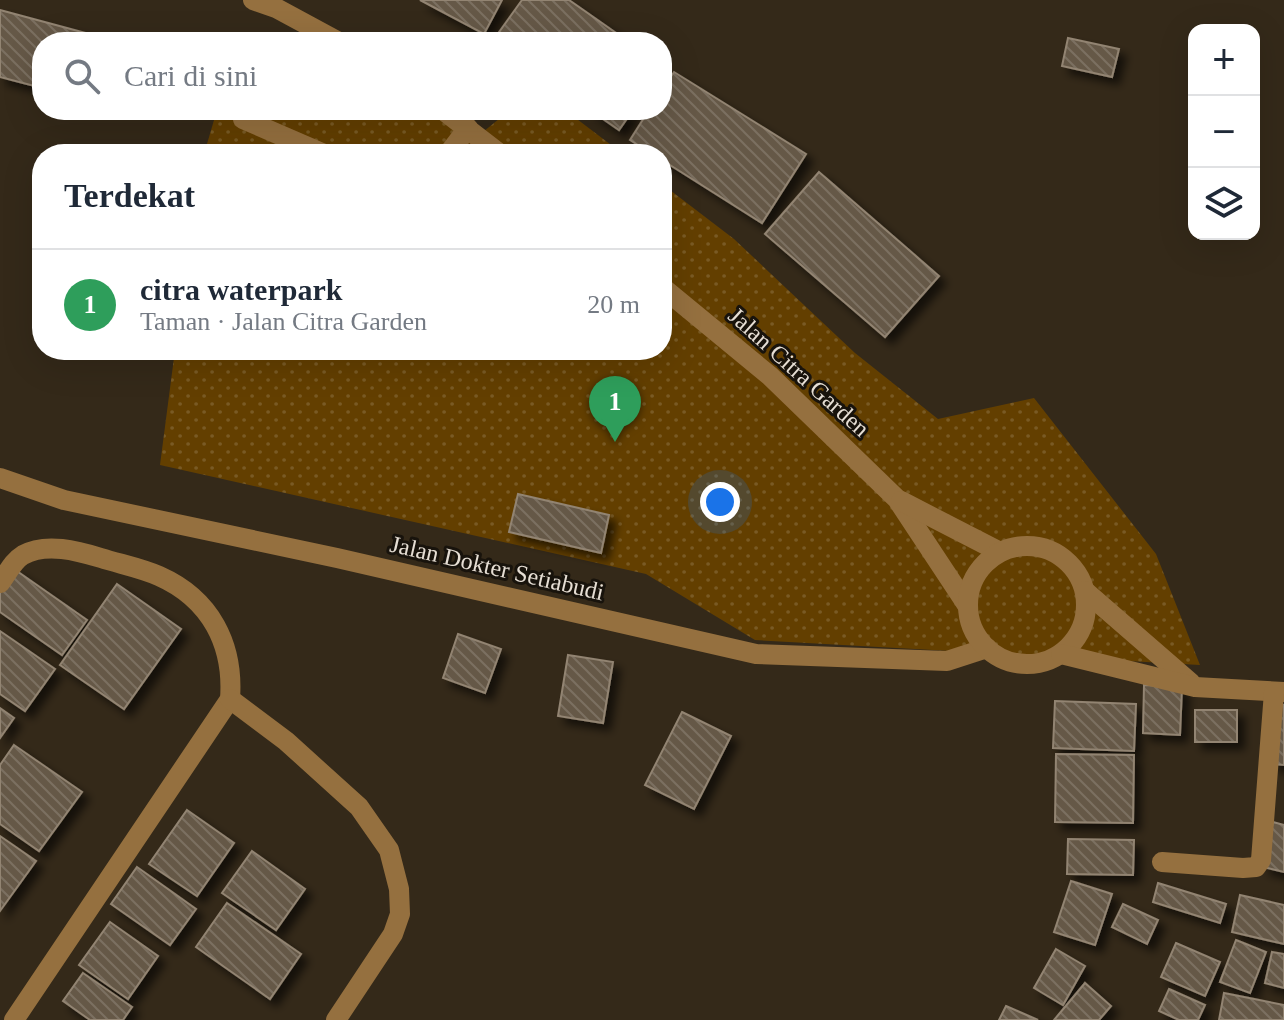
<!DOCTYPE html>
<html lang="id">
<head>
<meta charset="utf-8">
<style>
  body { margin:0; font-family:Georgia,serif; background:#f2f2f3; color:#1f2937 }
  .controls { position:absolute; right:24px; top:24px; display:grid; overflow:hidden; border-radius:16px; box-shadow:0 8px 32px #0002 }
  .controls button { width:72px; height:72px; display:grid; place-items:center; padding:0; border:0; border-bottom:2px solid #e0e1e3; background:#fff; color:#1f2937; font:40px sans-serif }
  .you { position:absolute; left:720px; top:502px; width:28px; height:28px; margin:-20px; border:6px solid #fff; border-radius:50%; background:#1a73e8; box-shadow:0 0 0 12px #1a73e833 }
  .badge { display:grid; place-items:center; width:52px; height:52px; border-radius:50%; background:#ea580c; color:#fff; font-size:26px; font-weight:700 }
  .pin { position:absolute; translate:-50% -66px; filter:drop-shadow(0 2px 4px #0008) }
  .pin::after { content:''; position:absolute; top:42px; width:28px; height:24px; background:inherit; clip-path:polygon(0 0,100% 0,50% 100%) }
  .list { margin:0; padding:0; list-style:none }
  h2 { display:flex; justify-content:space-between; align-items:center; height:104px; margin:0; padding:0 32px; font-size:34px }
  h2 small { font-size:26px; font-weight:400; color:#747a83 }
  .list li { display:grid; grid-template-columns:52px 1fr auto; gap:24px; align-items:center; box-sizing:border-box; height:112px; padding:0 32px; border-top:2px solid #e0e1e3 }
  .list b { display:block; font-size:30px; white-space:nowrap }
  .list p { margin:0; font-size:26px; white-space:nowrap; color:#747a83 }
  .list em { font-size:26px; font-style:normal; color:#747a83 }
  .icon { flex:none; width:44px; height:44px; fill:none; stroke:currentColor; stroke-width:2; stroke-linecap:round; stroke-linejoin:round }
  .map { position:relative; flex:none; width:1284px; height:1020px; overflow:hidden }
  .search { position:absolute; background:#fff; box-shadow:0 8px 32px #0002; left:32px; top:32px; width:640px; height:88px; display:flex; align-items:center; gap:20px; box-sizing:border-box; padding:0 28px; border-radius:32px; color:#747a83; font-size:30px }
  .panel { position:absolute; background:#fff; box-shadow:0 8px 32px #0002; left:32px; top:144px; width:640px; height:216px; border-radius:32px }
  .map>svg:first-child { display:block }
</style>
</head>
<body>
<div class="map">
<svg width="1284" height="1020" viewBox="0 0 1284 1020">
  <defs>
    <pattern id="park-dots" width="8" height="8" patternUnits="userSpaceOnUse" patternTransform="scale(2)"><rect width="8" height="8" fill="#633f00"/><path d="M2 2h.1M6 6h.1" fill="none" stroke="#795a24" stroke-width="1.8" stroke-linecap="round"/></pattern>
    <pattern id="building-back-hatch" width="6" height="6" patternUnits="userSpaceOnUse" patternTransform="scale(2)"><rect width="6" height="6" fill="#655847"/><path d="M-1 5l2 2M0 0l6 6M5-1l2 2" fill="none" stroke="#7b7061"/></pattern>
    <filter id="shadow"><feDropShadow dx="7" dy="7" stdDeviation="4" flood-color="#0009"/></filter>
  </defs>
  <rect width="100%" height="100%" fill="#342919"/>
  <g fill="url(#park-dots)">
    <path d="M217,110H420L478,136L510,110H565L623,154H204Z"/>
    <path d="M662,184L734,239L855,353L938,419L1034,398L1156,554L1200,665L755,640L646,574L160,465L175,350H662Z"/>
  </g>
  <g fill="url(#building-back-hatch)" stroke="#928472" stroke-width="2" filter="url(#shadow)">
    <path d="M420,0H502L484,34Z"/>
    <path d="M522,0H569L629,42H492Z"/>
    <path d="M0,10L119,42H42V88L0,77Z"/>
    <path d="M1068,38L1119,49L1112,77L1062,66Z"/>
    <path d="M674,72L806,154L762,223L662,160V154H652L630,140L649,110H662V90Z"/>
    <path d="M590,110H633L619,130Z"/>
    <path d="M819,172L939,276L885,337L765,234Z"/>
    <path d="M518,494L609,515L601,553L509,532Z"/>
    <path d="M14,569L87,620L62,655L0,612V588Z"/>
    <path d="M117,584L181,629L124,709L60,665Z"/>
    <path d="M0,631L55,669L25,711L0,694Z"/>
    <path d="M458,634L501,649L485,693L443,678Z"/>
    <path d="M568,655L613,662L603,723L558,716Z"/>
    <path d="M1144,685L1182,687L1180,735L1143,733Z"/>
    <path d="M1055,701L1136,704L1134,751L1053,748Z"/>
    <path d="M1276,704L1284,705V765L1272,764Z"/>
    <path d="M0,708L14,718L0,738Z"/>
    <rect x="1195" y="710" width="42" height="32"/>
    <path d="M682,712L731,736L694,809L645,785Z"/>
    <path d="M14,745L82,792L39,851L0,824V765Z"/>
    <path d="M1056,754L1134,755L1133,823L1055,822Z"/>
    <path d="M187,810L234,843L197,896L149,864Z"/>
    <path d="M1273,822L1284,825V872L1263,867Z"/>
    <path d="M0,836L36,861L0,911Z"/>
    <path d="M1068,839L1134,840L1133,875L1067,874Z"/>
    <path d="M252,851L305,889L276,930L222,893Z"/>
    <path d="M137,867L196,909L170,945L111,904Z"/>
    <path d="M1071,881L1112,894L1095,945L1054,932Z"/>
    <path d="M1158,883L1226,904L1220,923L1153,902Z"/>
    <path d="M1240,895L1284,905V944L1232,932Z"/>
    <path d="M227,903L301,954L270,999L196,947Z"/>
    <path d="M1123,904L1158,920L1147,944L1112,927Z"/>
    <path d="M110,922L158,956L128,999L79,965Z"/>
    <path d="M1236,940L1266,952L1250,993L1220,982Z"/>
    <path d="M1176,943L1220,962L1205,996L1161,977Z"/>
    <path d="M1056,949L1085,966L1063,1005L1034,988Z"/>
    <path d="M1272,952L1284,954V988L1265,983Z"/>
    <path d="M83,973L132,1007L123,1020H90L63,1001Z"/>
    <path d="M1085,983L1111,1006L1099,1020H1054Z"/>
    <path d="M1169,989L1205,1005L1198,1020H1179L1159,1011Z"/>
    <path d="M1224,993L1284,1005V1020H1219Z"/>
    <path d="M1006,1006L1038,1020H999Z"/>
  </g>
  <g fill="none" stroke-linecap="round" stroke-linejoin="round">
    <g stroke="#95703f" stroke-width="20">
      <path d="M253,0L276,8L339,42"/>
      <path d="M443,110L500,154"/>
      <path d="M243,119L324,154"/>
      <path d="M448,154L468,128"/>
      <path d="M662,287L770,376L897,499L967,605"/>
      <path d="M0,478L64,500L337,558L756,654L947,661L987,648"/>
      <path d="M901,501L1000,552"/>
      <circle cx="1027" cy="605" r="59"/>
      <path d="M0,583C7,574 13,561 23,555C46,542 78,551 101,558C120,564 141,568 159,576C211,599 234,645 230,699L14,1020"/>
      <path d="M1085,591L1191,683"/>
      <path d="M1061,654L1195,687L1284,692"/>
      <path d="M230,699L286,741L359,807L389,850L399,889L400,914L393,934L336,1020"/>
      <path d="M1162,862L1243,868L1256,867L1261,860L1274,692"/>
    </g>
  </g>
  <g text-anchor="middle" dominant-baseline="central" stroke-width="6" stroke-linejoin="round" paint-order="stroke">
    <g font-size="24" fill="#e6ded4" stroke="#18130c">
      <text transform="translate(799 372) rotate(42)">Jalan Citra Garden</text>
      <text transform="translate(497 568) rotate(13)">Jalan Dokter Setiabudi</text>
    </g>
  </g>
</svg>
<div class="controls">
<button>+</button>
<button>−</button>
<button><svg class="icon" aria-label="layers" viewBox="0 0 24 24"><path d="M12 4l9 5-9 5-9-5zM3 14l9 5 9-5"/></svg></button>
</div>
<div class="you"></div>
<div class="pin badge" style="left:615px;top:442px;background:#2e9e5b">1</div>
<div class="search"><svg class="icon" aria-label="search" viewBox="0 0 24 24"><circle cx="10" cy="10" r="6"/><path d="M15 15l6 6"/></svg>Cari di sini</div>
<section class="panel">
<h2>Terdekat<small></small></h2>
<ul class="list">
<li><span class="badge" style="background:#2e9e5b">1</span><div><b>citra waterpark</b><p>Taman · Jalan Citra Garden</p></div><em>20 m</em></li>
</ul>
</section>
</div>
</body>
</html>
